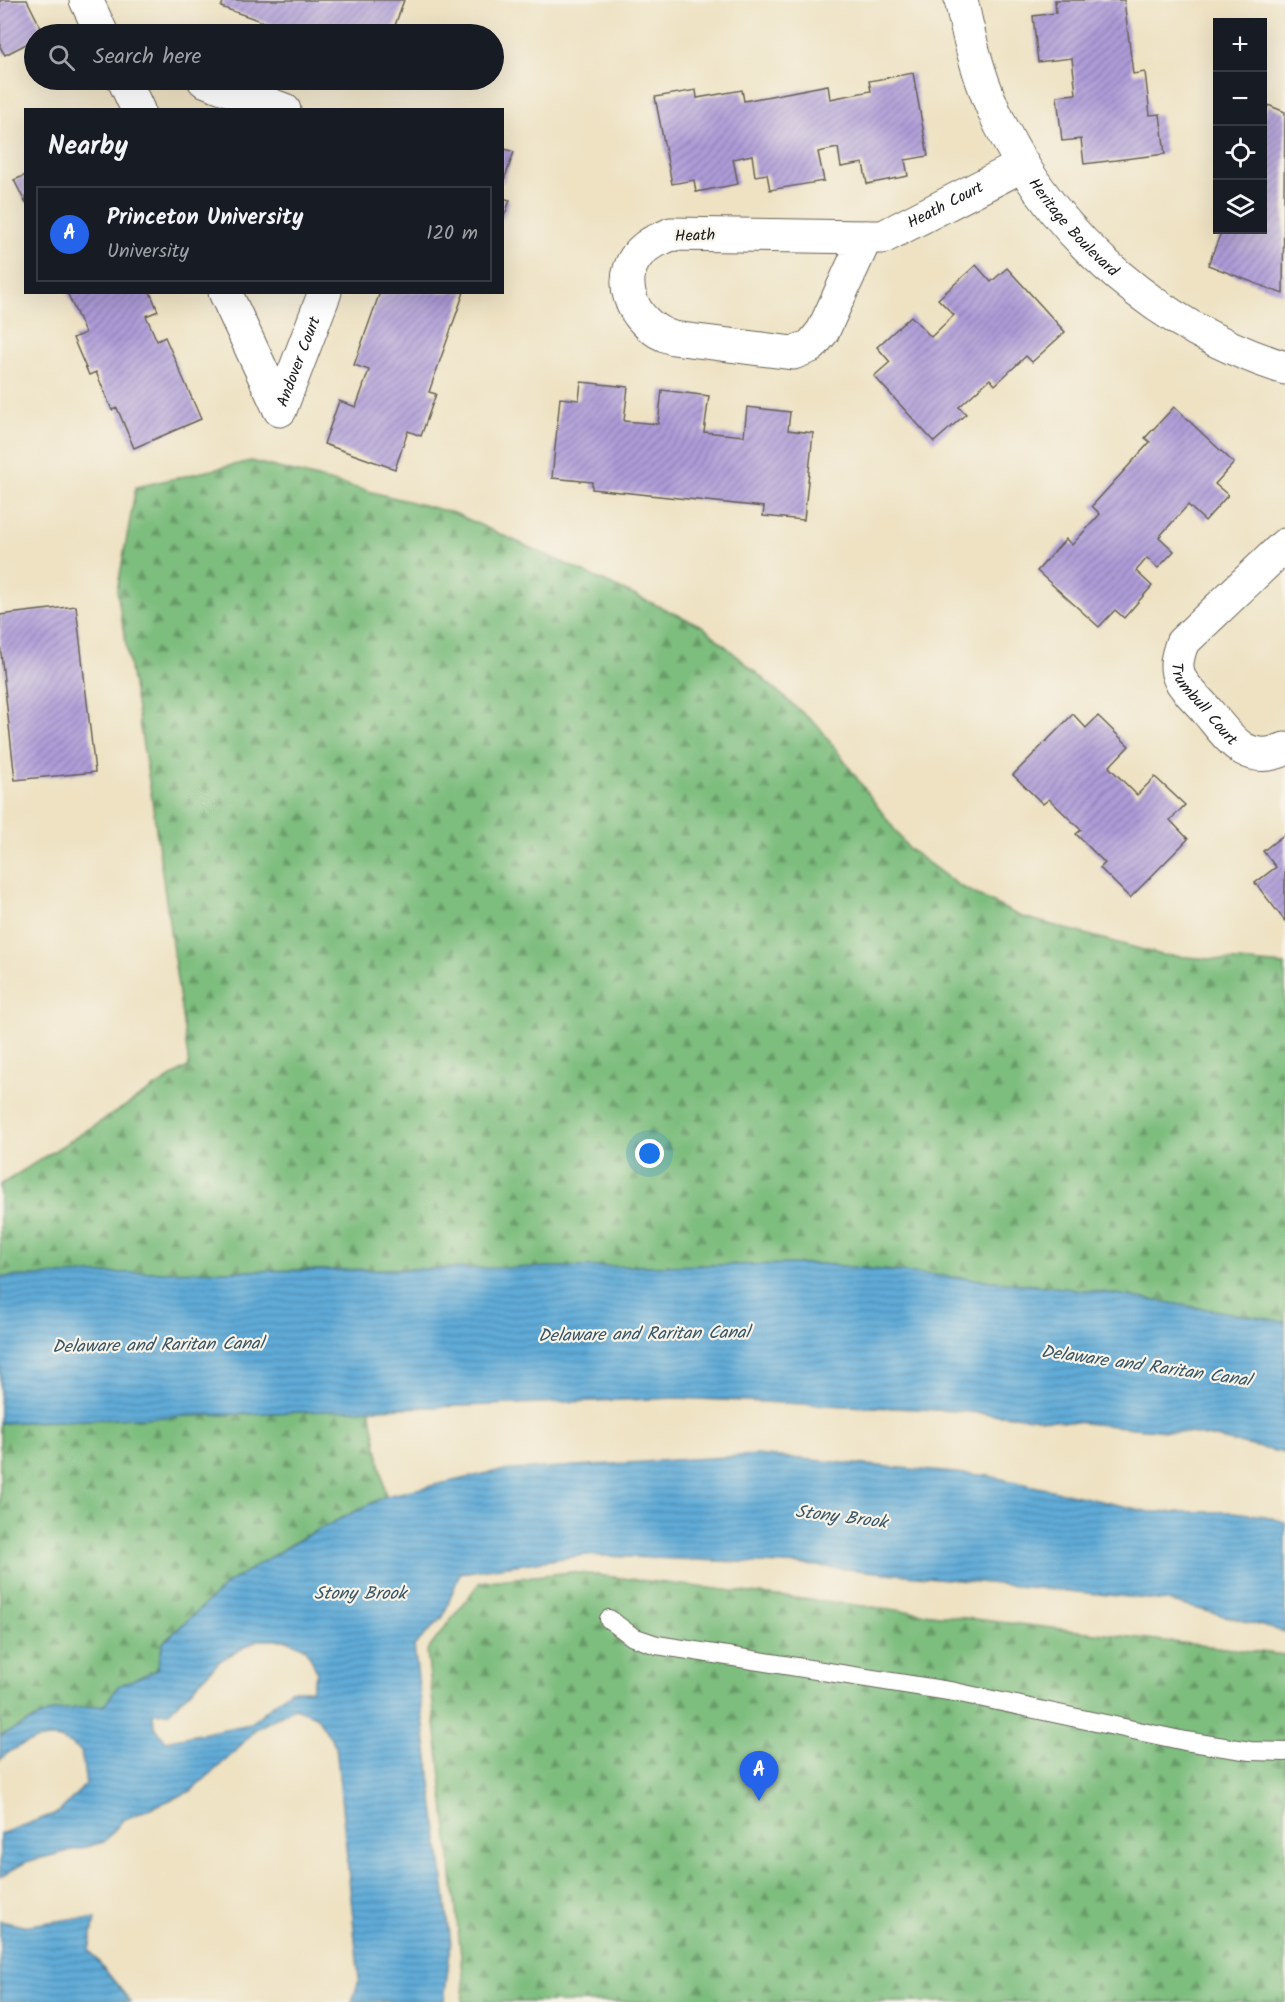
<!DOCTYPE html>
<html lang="en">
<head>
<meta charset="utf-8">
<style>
  body { margin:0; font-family:Kalam,sans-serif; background:#242831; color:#f1f3f6 }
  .controls { position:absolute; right:18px; top:18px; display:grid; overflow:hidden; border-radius:0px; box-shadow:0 6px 24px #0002 }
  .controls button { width:54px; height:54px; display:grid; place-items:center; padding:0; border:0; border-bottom:2px solid #363941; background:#171b24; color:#f1f3f6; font:30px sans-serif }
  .you { position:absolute; left:650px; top:1154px; width:21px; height:21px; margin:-15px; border:4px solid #fff; border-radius:50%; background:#1a73e8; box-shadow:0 0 0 9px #1a73e833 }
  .badge { display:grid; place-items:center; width:39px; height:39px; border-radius:50%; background:#2563eb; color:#fff; font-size:20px; font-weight:700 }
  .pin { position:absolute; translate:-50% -50px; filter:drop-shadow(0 2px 3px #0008) }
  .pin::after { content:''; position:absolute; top:32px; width:21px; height:18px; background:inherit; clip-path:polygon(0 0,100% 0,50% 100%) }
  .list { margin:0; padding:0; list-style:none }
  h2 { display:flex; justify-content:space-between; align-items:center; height:78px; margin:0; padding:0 24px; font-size:26px }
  h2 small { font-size:20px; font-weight:400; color:#9ea1a6 }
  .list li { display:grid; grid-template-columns:39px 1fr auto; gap:18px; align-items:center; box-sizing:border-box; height:96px; margin:0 12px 12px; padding:0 12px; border:2px solid #363941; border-radius:0px }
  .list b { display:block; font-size:22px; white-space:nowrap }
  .list p { margin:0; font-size:20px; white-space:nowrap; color:#9ea1a6 }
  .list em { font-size:20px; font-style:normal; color:#9ea1a6 }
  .icon { flex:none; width:33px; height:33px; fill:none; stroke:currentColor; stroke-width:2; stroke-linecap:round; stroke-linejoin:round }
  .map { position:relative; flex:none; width:1285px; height:2002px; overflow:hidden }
  .search { position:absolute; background:#171b24; box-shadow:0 6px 24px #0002; left:24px; top:24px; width:480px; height:66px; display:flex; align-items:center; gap:15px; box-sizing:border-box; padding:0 21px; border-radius:33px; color:#9ea1a6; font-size:22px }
  .panel { position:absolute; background:#171b24; box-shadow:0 6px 24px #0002; left:24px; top:108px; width:480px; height:186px; border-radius:0px }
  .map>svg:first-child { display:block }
</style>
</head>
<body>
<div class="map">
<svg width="1285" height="2002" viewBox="0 0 1285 2002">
  <defs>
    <pattern id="forest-firs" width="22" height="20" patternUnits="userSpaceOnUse" patternTransform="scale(1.5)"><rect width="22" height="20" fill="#7dbd7e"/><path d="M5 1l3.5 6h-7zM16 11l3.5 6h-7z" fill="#696"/></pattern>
    <pattern id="water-rules" width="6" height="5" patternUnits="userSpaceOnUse" patternTransform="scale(1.5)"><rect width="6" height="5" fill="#5fabd8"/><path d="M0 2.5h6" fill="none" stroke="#4e8aae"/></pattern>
    <pattern id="building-hatch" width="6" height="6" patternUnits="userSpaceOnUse" patternTransform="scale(1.5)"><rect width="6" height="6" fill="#ad9bd8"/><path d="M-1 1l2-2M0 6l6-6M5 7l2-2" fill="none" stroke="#8c7eae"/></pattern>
  </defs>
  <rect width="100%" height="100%" fill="#f7f3e8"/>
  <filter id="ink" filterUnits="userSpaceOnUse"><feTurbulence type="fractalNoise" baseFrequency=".0167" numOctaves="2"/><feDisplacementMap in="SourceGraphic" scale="12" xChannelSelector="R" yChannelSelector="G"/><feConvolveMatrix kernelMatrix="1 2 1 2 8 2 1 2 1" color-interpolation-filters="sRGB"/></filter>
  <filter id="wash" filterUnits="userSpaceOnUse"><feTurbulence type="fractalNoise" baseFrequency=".008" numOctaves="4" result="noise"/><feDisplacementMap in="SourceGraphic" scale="24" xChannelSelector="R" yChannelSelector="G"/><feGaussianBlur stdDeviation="1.35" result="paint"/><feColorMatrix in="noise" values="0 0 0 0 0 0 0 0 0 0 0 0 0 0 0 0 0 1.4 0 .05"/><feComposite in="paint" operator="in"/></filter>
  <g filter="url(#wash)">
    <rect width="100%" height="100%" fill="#eee2c3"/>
    <g fill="url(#forest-firs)" stroke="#4c6c4d" stroke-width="1.5">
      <path d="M251,461L454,513L702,626L820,728L908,848L958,885L1019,916L1162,955L1285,965V1322L1102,1292L820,1264L154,1272L0,1277V1185L189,1066L151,793L117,591L136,487Z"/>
      <path d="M370,1409L386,1496L304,1537L229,1582L163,1643L157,1670L118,1686L105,1705L52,1711L0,1736V1423Z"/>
      <path d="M571,1572L1285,1655V2002H462L464,1983L427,1651L480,1582Z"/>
    </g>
    <g fill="url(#water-rules)" stroke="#3e647a" stroke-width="1.5" fill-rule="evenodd">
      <path d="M820,1264L1102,1292L1285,1322V1453L1197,1434L959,1411L677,1398L0,1423V1277L154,1272Z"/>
      <path d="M756,1455L989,1476L1150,1512H1233L1265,1516L1285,1522V1632L1168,1601L806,1565L584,1555L460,1573L443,1617L414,1646L451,1943L444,2002H352L359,1980L336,1746L316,1716L294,1708L254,1730L236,1751L191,1791L123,1820L104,1842L26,1862L0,1877V1834L59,1812L86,1784L81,1751C75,1747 67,1741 60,1739C42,1735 12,1746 0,1760V1736L52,1711L105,1705L118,1686L157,1670L163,1643L229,1582L304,1537L386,1496L497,1471ZM257,1640H287L306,1648L317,1672L311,1690H290L250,1724L165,1741L154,1725L153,1713L169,1712L221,1660Z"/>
      <path d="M71,1919H95L89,1950L131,2002H0V1921L23,1926Z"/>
    </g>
    <g id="blocks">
      <g fill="url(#building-hatch)">
        <path d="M0,0H27L44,34H34V40L5,55L0,47Z"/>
        <path d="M224,0H404L392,34H333L301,23L298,34L221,7Z"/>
        <path d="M1055,0H1124L1133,74L1145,72L1150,115L1160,114L1165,154L1084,164L1081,139L1062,141L1057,96L1076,94L1072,58L1038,62L1033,16L1056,13Z"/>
        <path d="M913,73L928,156L905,160L908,176L867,184L863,163L841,167L838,148L818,152L824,181L770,190L767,174L755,176L752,155L733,159L738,184L696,192L694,180L672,184L655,97L696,90L697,98L742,90L744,101L828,85L830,99L871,91L869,81Z"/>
        <path d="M1268,105L1285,112L1283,294L1208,265L1222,230H1262V120Z"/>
        <path d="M502,148L514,152L503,183H502Z"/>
        <path d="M26,175V204L14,180Z"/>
        <path d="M502,198L510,200L503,220H502Z"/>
        <path d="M976,265L991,282L1007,268L1065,332L1032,362L1026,356L995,385L990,379L959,407L966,414L934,442L874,376L890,362L877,347L911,316L931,337L954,315L938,299Z"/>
        <path d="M67,292H150L158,311L146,316L157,341L165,337L201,419L134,448L117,408L112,410L96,372L89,375L73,338L85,333Z"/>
        <path d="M380,292H464L429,392L436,394L421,436L408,431L395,469L324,444L339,401L356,407L369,370L354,365Z"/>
        <path d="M581,382L628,387L624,421L658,424L662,390L709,396L704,432L744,436L747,407L790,412L788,430L813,433L804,520L763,516L764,507L592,489V482L552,478L560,398L579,400Z"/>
        <path d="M1174,407L1234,463L1215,484L1228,495L1205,521L1188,505L1159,537L1174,551L1158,568L1147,558L1136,571L1152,586L1124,618L1115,610L1099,627L1037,571L1066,539L1072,545L1100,514L1092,506L1150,442L1145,438Z"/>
        <path d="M76,606L95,772L15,780L0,644V615Z"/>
        <path d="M1073,714L1086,728L1098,716L1129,746L1109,767L1137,795L1155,777L1185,805L1170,820L1188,839L1130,898L1100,868L1105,863L1076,834L1081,830L1049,799L1043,804L1013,775Z"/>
        <path d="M1285,834V921L1255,883L1276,867L1263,851Z"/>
      </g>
    </g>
  </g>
  <g filter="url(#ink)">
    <use href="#blocks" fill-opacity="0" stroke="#666156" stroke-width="1.5"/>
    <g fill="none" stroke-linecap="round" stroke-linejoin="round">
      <g stroke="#666156" stroke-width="20">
        <path id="lane" d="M609,1619L633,1637L657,1645L955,1692L1185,1741L1250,1751L1285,1752"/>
      </g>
      <g stroke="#666156" stroke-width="35">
        <g id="street">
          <path d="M86,0L102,34"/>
          <path id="s1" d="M961,0C970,43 981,86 1001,126C1057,240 1163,330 1285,368"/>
          <path d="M124,80L138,110"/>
          <path d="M204,80L284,110"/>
          <path d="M671,234L866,237L823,331L811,346L793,353L673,338C630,326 609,271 650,244C656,240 664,238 671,234Z"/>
          <path id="s2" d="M866,237H883L1023,165"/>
          <path id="s3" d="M225,292L280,410L325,292"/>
          <path id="s4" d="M1285,545L1182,643C1178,655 1174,667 1180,679C1186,690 1199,701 1207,711C1229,737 1246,767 1285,749"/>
        </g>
      </g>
      <use href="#lane" stroke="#fff" stroke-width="18"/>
      <use href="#street" stroke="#fff" stroke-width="33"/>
    </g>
  </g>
  <g text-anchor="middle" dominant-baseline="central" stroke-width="4.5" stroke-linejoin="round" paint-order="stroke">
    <g font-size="16" fill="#1c1c1c" stroke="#f7f3e8">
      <text stroke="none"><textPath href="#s2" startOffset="87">Heath Court</textPath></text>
      <text stroke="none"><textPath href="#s1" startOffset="258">Heritage Boulevard</textPath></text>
      <text transform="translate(695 236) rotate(-2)">Heath</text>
      <text stroke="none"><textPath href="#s3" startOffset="182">Andover Court</textPath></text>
      <text stroke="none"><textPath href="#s4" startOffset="213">Trumbull Court</textPath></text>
    </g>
    <g font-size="18" font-style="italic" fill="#375567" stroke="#f7f3e8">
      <text transform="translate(644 1335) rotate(-1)">Delaware and Raritan Canal</text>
      <text transform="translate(158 1346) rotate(-1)">Delaware and Raritan Canal</text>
      <text transform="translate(1146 1367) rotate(8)">Delaware and Raritan Canal</text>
      <text transform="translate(841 1518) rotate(7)">Stony Brook</text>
      <text x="360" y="1594">Stony Brook</text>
    </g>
  </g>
</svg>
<div class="controls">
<button>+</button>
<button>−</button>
<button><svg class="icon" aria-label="locate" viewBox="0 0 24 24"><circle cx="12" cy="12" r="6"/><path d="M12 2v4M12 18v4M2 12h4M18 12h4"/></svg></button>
<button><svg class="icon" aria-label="layers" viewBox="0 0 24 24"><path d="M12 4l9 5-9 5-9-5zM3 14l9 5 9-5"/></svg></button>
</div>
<div class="you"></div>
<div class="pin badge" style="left:759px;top:1801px">A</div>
<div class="search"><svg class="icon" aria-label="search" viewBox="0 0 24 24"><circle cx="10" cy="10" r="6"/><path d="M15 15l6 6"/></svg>Search here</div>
<section class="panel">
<h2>Nearby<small></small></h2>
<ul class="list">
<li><span class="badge">A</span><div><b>Princeton University</b><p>University</p></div><em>120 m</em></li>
</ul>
</section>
</div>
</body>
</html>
